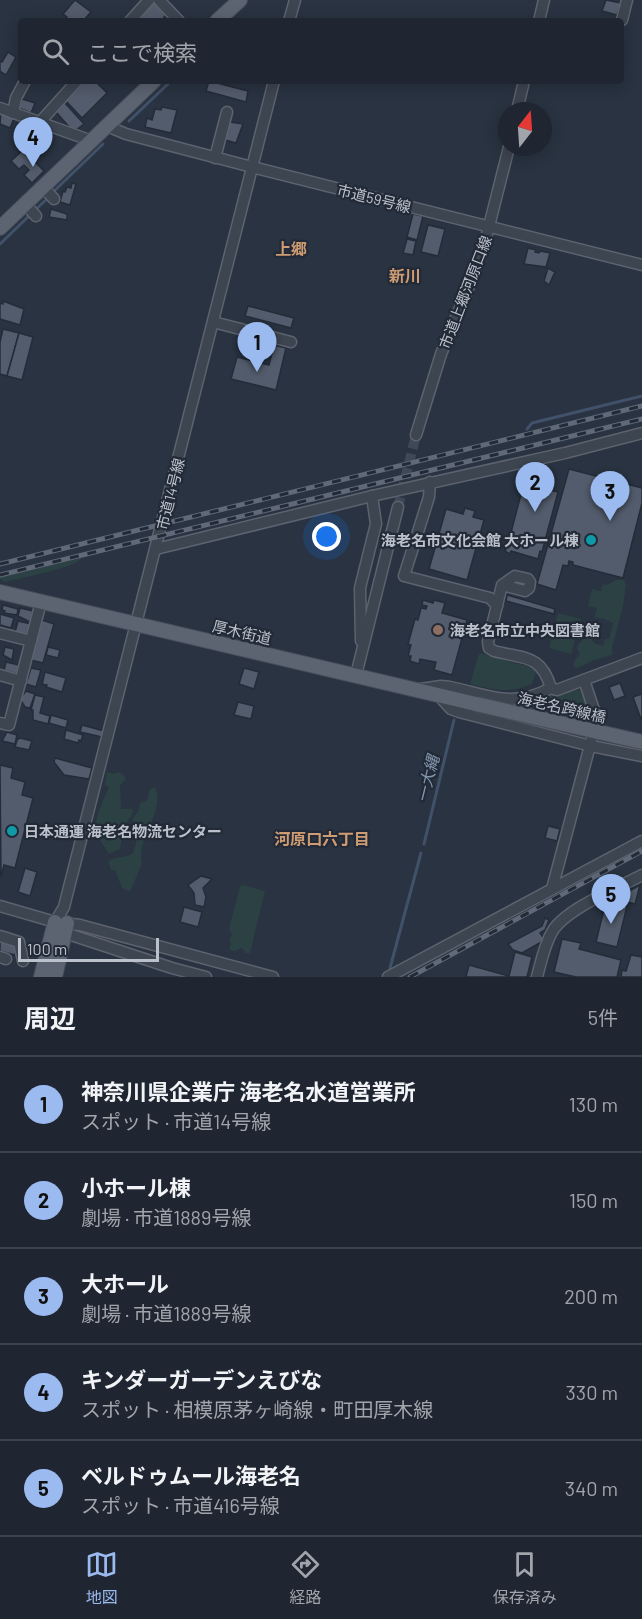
<!DOCTYPE html>
<html lang="ja">
<head>
<meta charset="utf-8">
<style>
  body { margin:0; font-family:Barlow,"Noto Sans JP",sans-serif; background:#2c323d; color:#f1f3f6 }
  .compass { position:absolute; left:498px; top:102px; width:54px; height:54px; border-radius:50%; background:#1f2631; box-shadow:0 3px 15px #0003; rotate:17deg }
  .scale { position:absolute; left:18px; bottom:15px; width:141px; box-sizing:border-box; padding-left:6px; border:3px solid #bbc1cb; border-top:0; font-size:16px; line-height:21px; white-space:nowrap; color:#bbc1cb; -webkit-text-stroke:4px #222a37; paint-order:stroke }
  .you { position:absolute; left:327px; top:537px; width:21px; height:21px; margin:-15px; border:4px solid #fff; border-radius:50%; background:#1a73e8; box-shadow:0 0 0 9px #1a73e833 }
  .badge { display:grid; place-items:center; width:39px; height:39px; border-radius:50%; background:#9abaf0; color:#111; font-size:20px; font-weight:700 }
  .pin { position:absolute; translate:-50% -50px; filter:drop-shadow(0 2px 3px #0008) }
  .pin::after { content:''; position:absolute; top:32px; width:21px; height:18px; background:inherit; clip-path:polygon(0 0,100% 0,50% 100%) }
  .list { margin:0; padding:0; list-style:none }
  h2 { display:flex; justify-content:space-between; align-items:center; height:78px; margin:0; padding:0 24px; font-size:26px }
  h2 small { font-size:20px; font-weight:400; color:#a1a5ab }
  .list li { display:grid; grid-template-columns:39px 1fr auto; gap:18px; align-items:center; box-sizing:border-box; height:96px; padding:0 24px; border-top:2px solid #3c434d }
  .list b { display:block; font-size:22px; white-space:nowrap }
  .list p { margin:0; font-size:20px; white-space:nowrap; color:#a1a5ab }
  .list em { font-size:20px; font-style:normal; color:#a1a5ab }
  .icon { flex:none; width:33px; height:33px; fill:none; stroke:currentColor; stroke-width:2; stroke-linecap:round; stroke-linejoin:round }
  .map { position:relative; flex:none; width:642px; height:977px; overflow:hidden }
  .search { position:absolute; background:#1f2631; box-shadow:0 3px 15px #0003; left:18px; right:18px; top:18px; height:66px; display:flex; align-items:center; gap:15px; box-sizing:border-box; padding:0 21px; border-radius:6px; color:#a1a5ab; font-size:22px }
  .sheet { height:558px; background:#1f2631 }
  nav { display:flex; justify-content:space-around; align-items:center; box-sizing:border-box; height:84px; border-top:2px solid #3c434d; background:#1f2631; font-size:16px; color:#a1a5ab }
  nav a { display:grid; justify-items:center; gap:3px }
  nav .on { color:#9abaf0 }
  .map>svg:first-child { display:block }
</style>
</head>
<body>
<div class="map">
<svg width="642" height="977" viewBox="0 0 642 977">
  <rect width="100%" height="100%" fill="#293341"/>
  <g fill="#2c4143">
    <path d="M82,558C76,568 19,578 5,582L0,579V577Z"/>
    <path d="M616,580H624L626,585L623,606L612,648V655L594,660L578,668L574,667V661L580,654L577,648C579,641 584,638 591,638L594,643L603,646L605,639H609L613,623L604,619V617L603,619L594,617L597,608L588,606L592,589L601,591L603,584L607,585Z"/>
    <path d="M558,613L581,619L571,654L549,648Z"/>
    <path d="M479,653L537,669L532,684C507,694 496,690 470,684Z"/>
    <path d="M576,689L583,692L593,720L532,707L529,709L511,705Z"/>
    <path d="M107,772L114,774L117,772L123,774L126,779L120,785L121,809H132L133,813L124,826L120,849L109,854L98,837L99,830L94,829C97,814 103,800 109,787L105,785Z"/>
    <path d="M155,787C167,808 135,841 142,863L130,892L122,888L115,870H111L108,862C116,855 124,859 133,853C133,852 136,844 136,843C135,830 127,823 138,812L140,803L147,800L150,789Z"/>
    <path d="M243,885L265,891L250,953H246L242,948L235,951L229,950L231,944L229,939L232,934L229,930L230,925L240,886Z"/>
  </g>
  <g fill="none" stroke-linecap="round" stroke-linejoin="round">
    <g stroke="#415169" stroke-width="3">
      <path d="M129,121L171,81"/>
      <path d="M52,193L103,144"/>
      <path d="M35,210L48,198"/>
      <path d="M0,244L30,215"/>
      <path d="M527,429L532,423L642,396"/>
      <path d="M424,844L454,720"/>
      <path d="M390,968L421,853"/>
    </g>
  </g>
  <g fill="#535c6c" stroke="#242c39" stroke-width="1.5">
    <path d="M75,0L91,12L83,21H65L67,17L63,14Z"/>
    <path d="M606,0L621,3L617,15L602,11Z"/>
    <path d="M154,2L166,15L164,17L167,21H134Z"/>
    <path d="M8,52L16,57L6,75L0,71V61L2,62Z"/>
    <path d="M85,81H95L107,93L82,118L65,100Z"/>
    <path d="M209,81L248,91L246,102L206,91Z"/>
    <path d="M22,99L35,103L31,113L19,108Z"/>
    <path d="M64,102L84,124L76,130L70,128L56,112Z"/>
    <path d="M162,107L177,110L171,133L145,127L147,118L152,120L155,109L161,110Z"/>
    <path d="M1,111L15,116L10,128L0,124Z"/>
    <path d="M230,122L243,124L236,143L225,140Z"/>
    <path d="M23,150L44,171L32,183L24,175L29,170L24,165L19,169L11,161Z"/>
    <path d="M72,183L76,184L70,205L60,202L63,191L65,192L67,187L71,188Z"/>
    <path d="M51,209L67,214V220L49,217Z"/>
    <path d="M413,214L423,216L417,240L407,237Z"/>
    <path d="M428,225L445,229L438,256L421,252Z"/>
    <path d="M407,239L416,241L413,255L403,253Z"/>
    <path d="M528,248L536,250L535,252L539,253L540,251L550,253L546,267L524,264Z"/>
    <path d="M548,268L555,272L549,285L544,281Z"/>
    <path d="M3,301L24,309L20,325L0,319V303L3,304Z"/>
    <path d="M248,306L294,318L291,328L245,316Z"/>
    <path d="M3,329L19,333L7,376L0,374V342Z"/>
    <path d="M19,333L33,337L22,380L7,376Z"/>
    <path d="M274,345L286,348L276,390L231,379L237,357L269,365Z"/>
    <path d="M569,469L642,488V503L623,578L573,565V562L569,561L568,566L563,565L556,590L537,584Z"/>
    <path d="M524,483L558,492L542,552L540,551L538,559L511,551L510,554L505,551L509,540Z"/>
    <path d="M465,508L475,511L473,517L484,520L467,580L429,569L446,509L463,514Z"/>
    <path d="M507,595L555,609L554,614L506,601Z"/>
    <path d="M423,600L433,603L434,600L445,603L442,613L467,620L452,675L434,670L436,662L420,659L419,664L410,661L411,656H408L411,645L408,644L415,619L418,620L421,608L426,609L427,606L422,605Z"/>
    <path d="M3,605L18,609L17,615L4,613L5,611L2,610Z"/>
    <path d="M20,608L33,611L30,622L18,616Z"/>
    <path d="M0,614L14,618L11,628L0,625Z"/>
    <path d="M42,620L54,624L43,663L31,660Z"/>
    <path d="M18,621L31,624L26,635L15,632Z"/>
    <path d="M5,647L14,649L12,660L3,655Z"/>
    <path d="M48,647L60,650L58,658L46,655Z"/>
    <path d="M6,662L19,665L17,674L4,670Z"/>
    <path d="M31,668L41,670L36,687L26,684Z"/>
    <path d="M244,668L259,672L254,689L239,684Z"/>
    <path d="M45,672L66,678L62,692L46,687L47,685L42,684Z"/>
    <path d="M620,683L625,696L614,700L609,687Z"/>
    <path d="M26,691L35,694L30,708L25,707L20,699Z"/>
    <path d="M642,694V718L641,719L633,697Z"/>
    <path d="M35,695L44,697L40,713L50,716L48,724L33,720V710H31Z"/>
    <path d="M238,702L254,706L251,719L234,715Z"/>
    <path d="M51,715L68,720L66,728L49,723Z"/>
    <path d="M82,725L104,731L102,737L80,732Z"/>
    <path d="M66,730L83,735L81,741L79,740L78,743L64,739Z"/>
    <path d="M7,732L17,735L15,744L2,741Z"/>
    <path d="M20,738L32,741L29,750L15,747L17,740Z"/>
    <path d="M55,758L92,768L89,779L64,775L54,762Z"/>
    <path d="M0,765L13,768L11,778L25,782L22,795L33,798L15,868L4,865L1,877Z"/>
    <path d="M548,826L560,829L557,841L545,838Z"/>
    <path d="M25,868L37,872L30,896L18,892Z"/>
    <path d="M201,876L212,879L203,888L206,897L204,907L195,905L194,893L188,885Z"/>
    <path d="M640,885L635,904L620,900L622,895Z"/>
    <path d="M606,901L627,906L617,947L596,942Z"/>
    <path d="M184,907L202,912L198,927L180,922Z"/>
    <path d="M545,918L549,920L545,930L540,933L545,940L522,953L513,950L508,944L542,926Z"/>
    <path d="M562,939L581,943L579,949L621,960L617,977H576L554,972Z"/>
    <path d="M0,941L18,944L15,955L0,951Z"/>
    <path d="M515,952L532,957L527,977H466L469,965L509,976Z"/>
    <path d="M631,955L642,957V977H621L622,970L626,971Z"/>
  </g>
  <g fill="none" stroke-linecap="round" stroke-linejoin="round">
    <path stroke="#3f4856" stroke-width="10" stroke-dasharray="10 5" stroke-linecap="butt" d="M398,507L416,435"/>
    <g stroke="#5c636e" stroke-width="13">
      <g id="minor">
        <path d="M159,0L179,21"/>
        <path d="M622,20L627,0"/>
        <path d="M130,21L149,0"/>
        <path d="M289,21L295,0"/>
        <path d="M539,21L544,0"/>
        <path d="M0,108L92,141"/>
        <path d="M517,111L524,81"/>
        <path d="M13,113L16,98L25,81"/>
        <path d="M40,122L77,81"/>
        <path d="M107,126L126,134L252,167L642,265"/>
        <path d="M215,158L227,112"/>
        <path d="M43,187L54,199"/>
        <path d="M25,204L36,216"/>
        <path d="M213,322L291,342"/>
        <path d="M416,435L441,354L472,279L485,242L509,147"/>
        <path d="M430,482L429,497L404,576L490,598L497,606"/>
        <path d="M156,549L372,496L565,453L642,433"/>
        <path d="M502,585L525,591L529,588L530,582L528,579L515,576L502,585L488,642L489,648L494,651C524,659 541,654 551,688"/>
        <path d="M0,633L31,641"/>
        <path d="M361,641L360,588L376,524L372,496"/>
        <path d="M0,675L21,681"/>
        <path d="M356,675L398,507"/>
        <path d="M551,688L557,690L642,658"/>
        <path d="M421,689L441,686L450,687C488,695 513,709 551,688"/>
        <path d="M439,696L451,709L459,712L591,746L642,756"/>
        <path d="M0,723L9,725L41,602"/>
        <path d="M552,889L597,719L584,680"/>
        <path d="M0,906L55,922L80,925L273,977"/>
        <path d="M55,922L64,907L67,895L274,81"/>
        <path d="M61,929L65,933L172,968L206,977"/>
        <path d="M0,936L19,942L23,961"/>
        <path d="M0,957L6,959"/>
        <path d="M388,977L642,841"/>
        <path d="M537,977C541,962 544,946 552,932C565,909 618,888 642,875"/>
      </g>
    </g>
    <g stroke="#474e5a" stroke-width="16">
      <g id="major">
        <path d="M217,21L240,0"/>
        <path d="M0,228L154,81"/>
        <path d="M0,592L476,704"/>
        <path d="M41,977L55,922"/>
        <path d="M55,977L67,923"/>
      </g>
    </g>
    <use href="#minor" stroke="#3d4551" stroke-width="10"/>
    <use href="#major" stroke="#5c6471" stroke-width="14"/>
    <g stroke="#606978" stroke-width="5">
      <g id="rail">
        <path d="M0,564L642,406"/>
        <path d="M0,575L642,419"/>
        <path d="M410,977L642,851"/>
      </g>
    </g>
    <use href="#rail" stroke="#222a37" stroke-width="3" stroke-dasharray="9" stroke-linecap="butt"/>
    <g stroke="#474e5a" stroke-width="16" stroke-linecap="butt">
      <path id="major-bridge" d="M476,704L642,742"/>
    </g>
    <use href="#major-bridge" stroke="#5c6471" stroke-width="14"/>
  </g>
  <g fill="#0f9aa8" stroke="#222a37" stroke-width="2">
    <circle cx="591" cy="540" r="6"/>
    <circle cx="12" cy="831" r="6"/>
  </g>
  <circle fill="#8d6e63" stroke="#222a37" stroke-width="2" cx="438" cy="630" r="6"/>
  <g text-anchor="middle" dominant-baseline="central" stroke-width="4.5" stroke-linejoin="round" paint-order="stroke">
    <g font-size="15" fill="#bbc1cb" stroke="#222a37">
      <text transform="translate(374 198) rotate(14)">市道59号線</text>
      <text transform="translate(465 292) rotate(-69)">市道上郷河原口線</text>
      <text transform="translate(170 494) rotate(-76)">市道14号線</text>
      <text transform="translate(242 632) rotate(13)">厚木街道</text>
      <text transform="translate(562 707) rotate(13)">海老名跨線橋</text>
    </g>
    <g font-size="15" font-weight="bold" fill="#bbc1cb" stroke="#222a37" text-anchor="start">
      <text x="579" y="540" text-anchor="end">海老名市文化会館 大ホール棟</text>
      <text x="450" y="630">海老名市立中央図書館</text>
      <text x="24" y="831">日本通運 海老名物流センター</text>
    </g>
    <g font-size="16" font-weight="bold" fill="#ce9c72" stroke="#222a37">
      <text x="291" y="248">上郷</text>
      <text x="405" y="275">新川</text>
      <text x="322" y="838">河原口六丁目</text>
    </g>
    <g font-size="16" font-style="italic" fill="#8597b0" stroke="#222a37">
      <text transform="translate(427 779) rotate(-76)">一大縄</text>
    </g>
  </g>
</svg>
<svg class="compass" viewBox="-18 -18 36 36"><path d="M0-13l5 13h-10z" fill="#e53935"/><path d="M0 13l5-13h-10z" fill="#a1a5ab"/></svg>
<div class="scale">100 m</div>
<div class="you"></div>
<div class="pin badge" style="left:257px;top:372px">1</div>
<div class="pin badge" style="left:535px;top:512px">2</div>
<div class="pin badge" style="left:610px;top:521px">3</div>
<div class="pin badge" style="left:33px;top:167px">4</div>
<div class="pin badge" style="left:611px;top:924px">5</div>
<div class="search"><svg class="icon" aria-label="search" viewBox="0 0 24 24"><circle cx="10" cy="10" r="6"/><path d="M15 15l6 6"/></svg>ここで検索</div>
</div>
<section class="sheet">
<h2>周辺<small>5件</small></h2>
<ul class="list">
<li><span class="badge">1</span><div><b>神奈川県企業庁 海老名水道営業所</b><p>スポット · 市道14号線</p></div><em>130 m</em></li>
<li><span class="badge">2</span><div><b>小ホール棟</b><p>劇場 · 市道1889号線</p></div><em>150 m</em></li>
<li><span class="badge">3</span><div><b>大ホール</b><p>劇場 · 市道1889号線</p></div><em>200 m</em></li>
<li><span class="badge">4</span><div><b>キンダーガーデンえびな</b><p>スポット · 相模原茅ヶ崎線・町田厚木線</p></div><em>330 m</em></li>
<li><span class="badge">5</span><div><b>ベルドゥムール海老名</b><p>スポット · 市道416号線</p></div><em>340 m</em></li>
</ul>
</section>
<nav>
<a class="on"><svg class="icon" aria-label="map" viewBox="0 0 24 24"><path d="M3 6l6-2 6 2 6-2v14l-6 2-6-2-6 2zM9 4v14M15 6v14"/></svg>地図</a>
<a><svg class="icon" aria-label="directions" viewBox="0 0 24 24"><path d="M12 3l9 9-9 9-9-9zM9 14v-3h6M13 9l2 2-2 2"/></svg>経路</a>
<a><svg class="icon" aria-label="saved" viewBox="0 0 24 24"><path d="M7 4h10v16l-5-4-5 4z"/></svg>保存済み</a>
</nav>
</body>
</html>
